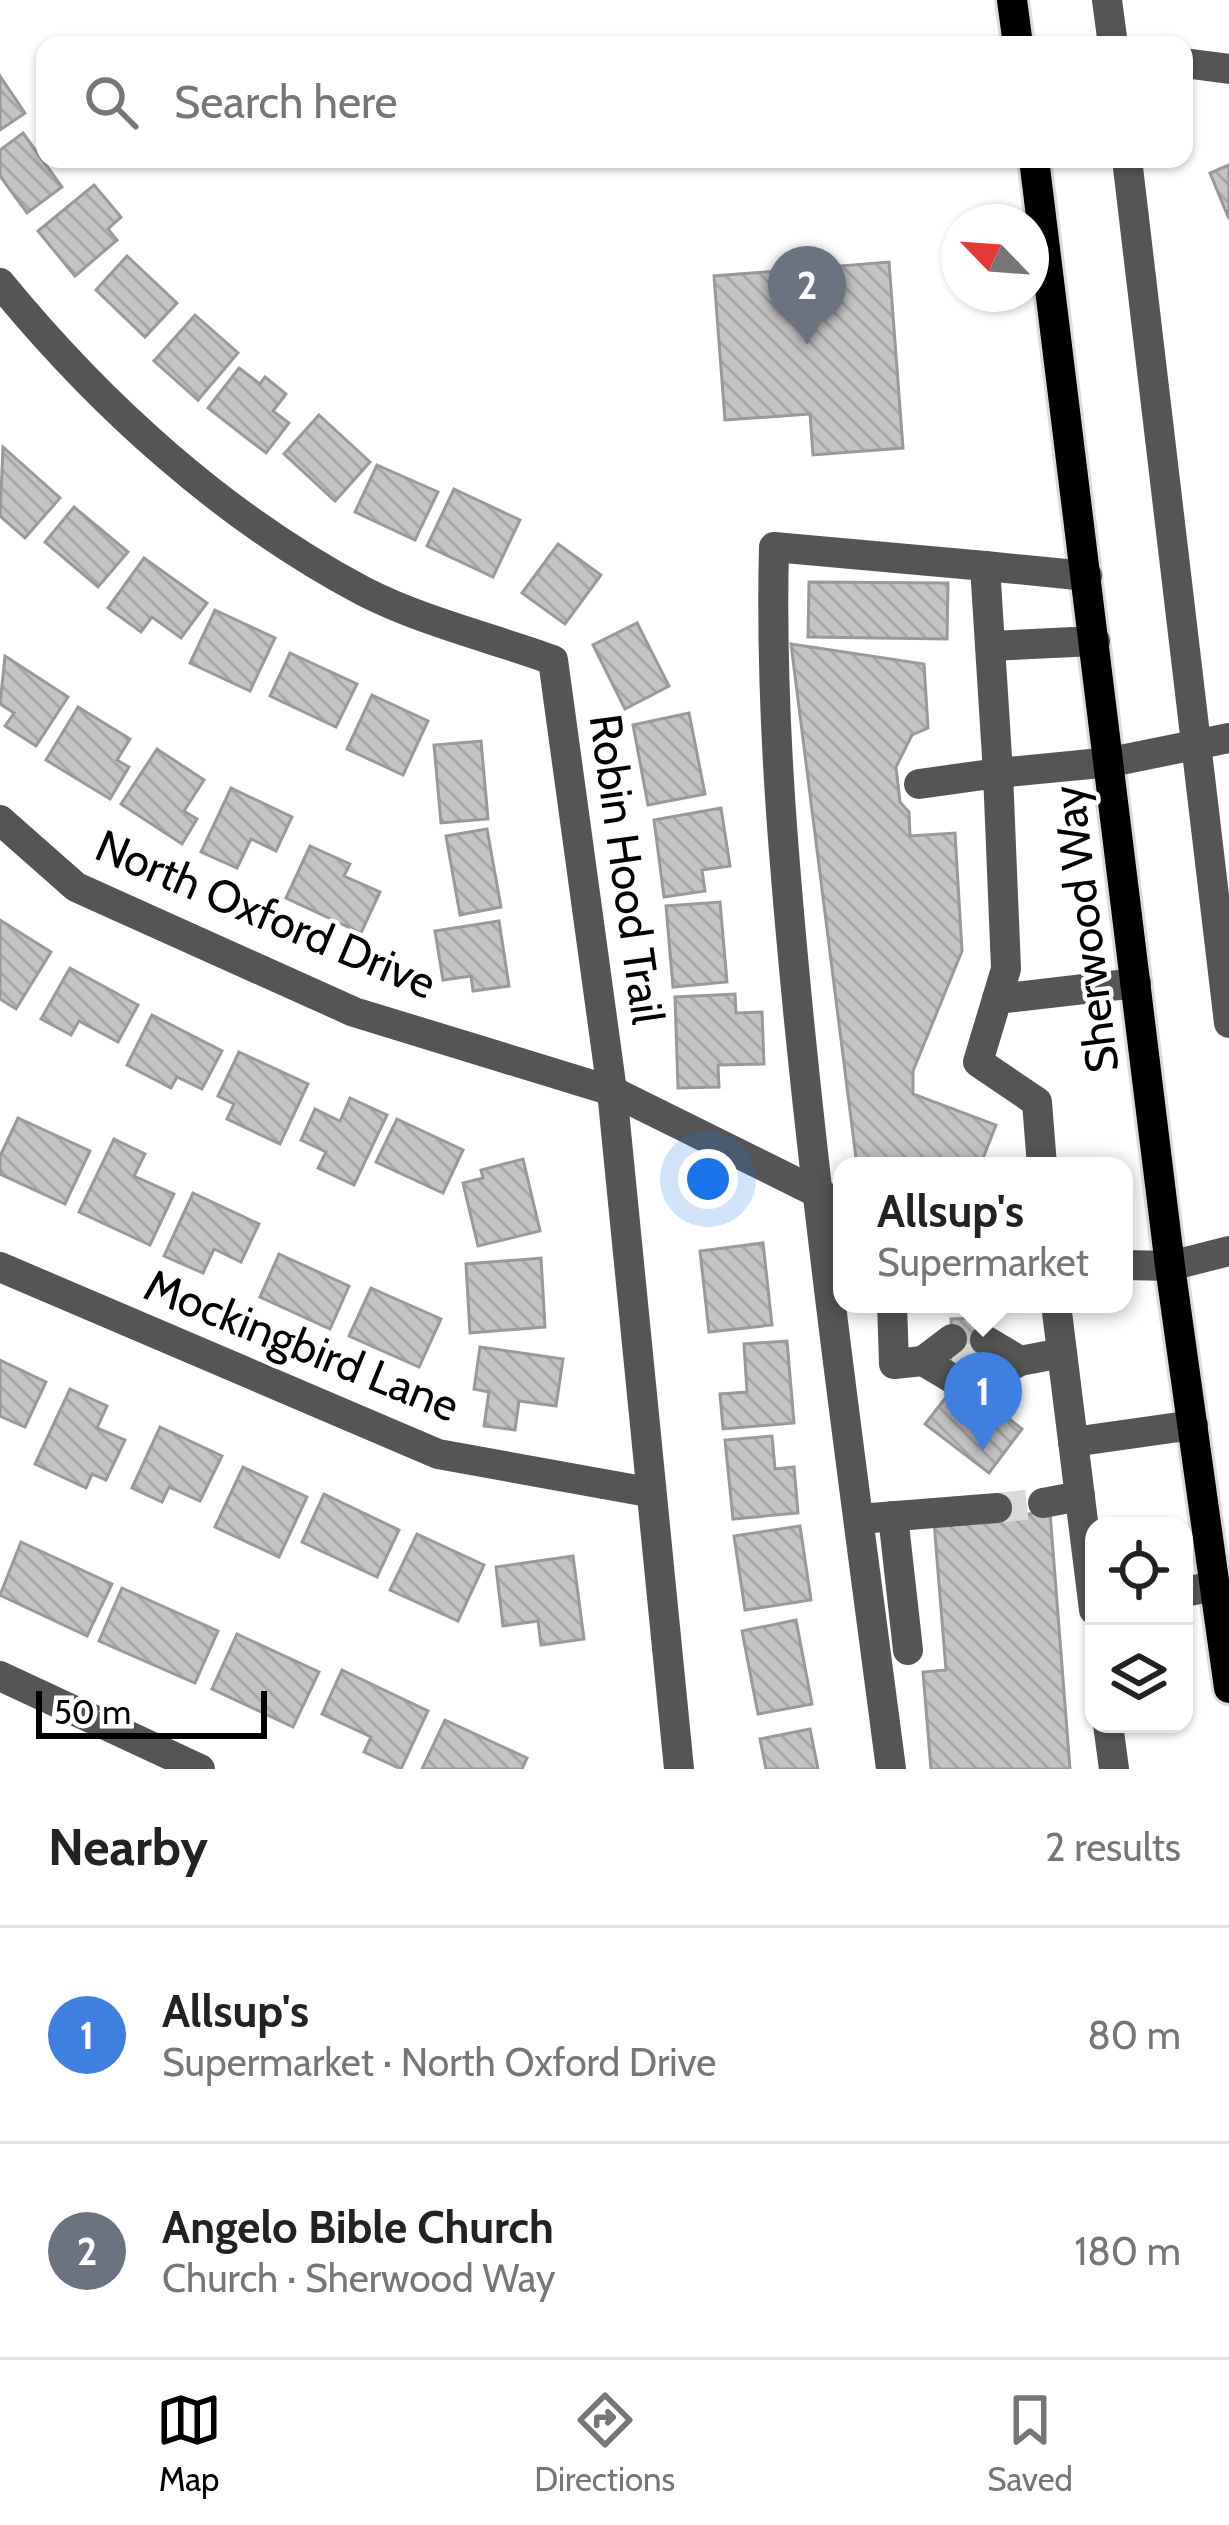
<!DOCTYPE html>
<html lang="en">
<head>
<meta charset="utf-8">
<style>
  body { margin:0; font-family:Cabin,sans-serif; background:#f6f6f6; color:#222 }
  .controls { position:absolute; right:36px; bottom:36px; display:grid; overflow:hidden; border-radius:24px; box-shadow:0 3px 9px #0004 }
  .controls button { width:108px; height:108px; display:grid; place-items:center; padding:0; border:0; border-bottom:3px solid #e0e0e0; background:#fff; color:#222; font:60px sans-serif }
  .compass { position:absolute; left:941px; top:204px; width:108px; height:108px; border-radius:50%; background:#fff; box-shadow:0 3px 9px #0004; rotate:295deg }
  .scale { position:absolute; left:36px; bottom:30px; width:231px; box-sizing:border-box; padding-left:12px; border:6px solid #000; border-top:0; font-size:33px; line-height:42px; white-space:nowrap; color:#000; -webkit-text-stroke:9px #fff; paint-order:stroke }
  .you { position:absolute; left:708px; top:1179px; width:42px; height:42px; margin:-30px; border:9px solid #fff; border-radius:50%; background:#1a73e8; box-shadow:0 0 0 18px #1a73e833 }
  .badge { display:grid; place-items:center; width:78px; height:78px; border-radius:50%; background:#000; color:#fff; font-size:39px; font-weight:700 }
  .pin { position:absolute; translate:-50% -99px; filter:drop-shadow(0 3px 6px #0008) }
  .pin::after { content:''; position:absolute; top:63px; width:42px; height:36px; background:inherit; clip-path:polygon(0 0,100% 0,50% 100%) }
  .popup { position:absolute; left:833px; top:1157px; width:300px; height:156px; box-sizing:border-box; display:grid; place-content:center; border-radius:24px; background:#fff; filter:drop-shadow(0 3px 9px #0005); font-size:39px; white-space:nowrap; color:#767676 }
  .popup b { font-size:45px; color:#222 }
  .popup::after { content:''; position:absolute; left:50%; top:100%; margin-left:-24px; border:24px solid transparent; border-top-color:#fff }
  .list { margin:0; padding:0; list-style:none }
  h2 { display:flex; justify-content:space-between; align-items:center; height:156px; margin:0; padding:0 48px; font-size:51px }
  h2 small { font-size:39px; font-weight:400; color:#767676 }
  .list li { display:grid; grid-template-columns:78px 1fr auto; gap:36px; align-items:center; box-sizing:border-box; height:216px; padding:0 48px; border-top:3px solid #e0e0e0 }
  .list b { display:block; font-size:45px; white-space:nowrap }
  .list p { margin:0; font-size:39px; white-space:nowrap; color:#767676 }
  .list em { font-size:39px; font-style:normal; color:#767676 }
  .icon { flex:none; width:66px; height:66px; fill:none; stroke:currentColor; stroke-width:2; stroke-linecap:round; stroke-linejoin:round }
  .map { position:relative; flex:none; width:1229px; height:1769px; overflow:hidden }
  .search { position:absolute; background:#fff; box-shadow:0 3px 9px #0004; left:36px; right:36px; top:36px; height:132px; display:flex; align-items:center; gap:30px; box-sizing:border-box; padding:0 42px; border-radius:24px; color:#767676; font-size:45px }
  .sheet { height:588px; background:#fff }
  nav { display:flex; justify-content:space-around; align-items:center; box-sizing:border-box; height:168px; border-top:3px solid #e0e0e0; background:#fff; font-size:33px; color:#767676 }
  nav a { display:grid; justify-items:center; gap:6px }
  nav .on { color:#000 }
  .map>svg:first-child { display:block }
</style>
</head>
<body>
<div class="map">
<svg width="1229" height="1769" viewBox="0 0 1229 1769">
  <defs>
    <pattern id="building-back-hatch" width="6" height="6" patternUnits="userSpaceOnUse" patternTransform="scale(3)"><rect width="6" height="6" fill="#c4c4c4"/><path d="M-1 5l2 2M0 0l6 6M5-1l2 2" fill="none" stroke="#a7a7a7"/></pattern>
  </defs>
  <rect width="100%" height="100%" fill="#fff"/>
  <g fill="url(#building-back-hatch)" stroke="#999" stroke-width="3">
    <path d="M0,76L25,113L0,130Z"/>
    <path d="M23,133L62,187L27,213L0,176V150Z"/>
    <path d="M1229,165V219L1210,173Z"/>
    <path d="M94,185L121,217L108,229L117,240L75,276L38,231Z"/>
    <path d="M127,256L177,303L145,337L96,290Z"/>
    <path d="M889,262L903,448L813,455L810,414L725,420L714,276Z"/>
    <path d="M195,315L238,353L198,400L154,361Z"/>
    <path d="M239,368L260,384L265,377L286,394L273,411L289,423L266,453L208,408Z"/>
    <path d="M319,415L370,462L335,501L284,454Z"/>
    <path d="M3,447L60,498L25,538L0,516Z"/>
    <path d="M377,465L438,492L415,540L355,512Z"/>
    <path d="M454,489L520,520L493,577L427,546Z"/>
    <path d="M74,507L128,552L98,587L45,542Z"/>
    <path d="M558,544L601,575L565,624L522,593Z"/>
    <path d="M144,558L207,603L181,638L152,617L141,632L108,608Z"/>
    <path d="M809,582L948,583L947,639L808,637Z"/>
    <path d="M215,610L275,638L250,691L190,663Z"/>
    <path d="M637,623L669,686L625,709L593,645Z"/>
    <path d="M791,644L924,664L928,728L912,735L896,767L900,802L909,812L910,836L955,833L962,951L913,1071V1094L996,1125L980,1166H857Z"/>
    <path d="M290,653L357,684L336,727L270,696Z"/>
    <path d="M5,656L68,697L36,746L5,726L14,713L0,704Z"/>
    <path d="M372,695L428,721L403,775L347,749Z"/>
    <path d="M78,707L130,739L117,760L129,767L110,799L46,760Z"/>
    <path d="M689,713L705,794L648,805L633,725Z"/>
    <path d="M481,741L488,819L441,823L434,745Z"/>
    <path d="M157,749L204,780L184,811L197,819L182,844L121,804Z"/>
    <path d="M231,788L292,817L276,851L251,839L237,868L201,852Z"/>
    <path d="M721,808L730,866L702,870L705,891L664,897L654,820Z"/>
    <path d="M487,829L501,907L460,915L446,836Z"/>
    <path d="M310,846L350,864L344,876L380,892L361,933L286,898Z"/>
    <path d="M720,902L727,982L673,987L666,906Z"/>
    <path d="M0,920L51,952L16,1009L0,999Z"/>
    <path d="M499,921L509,986L473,991L471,976L443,980L435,931Z"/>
    <path d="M70,968L138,1005L118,1042L79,1021L71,1035L41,1019Z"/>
    <path d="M735,994L736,1013L762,1012L764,1064L718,1065L719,1087L678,1088L675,997Z"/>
    <path d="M152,1015L222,1051L202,1089L177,1077L171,1088L127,1065Z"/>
    <path d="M239,1052L308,1084L280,1144L227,1119L234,1104L218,1096Z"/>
    <path d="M350,1098L387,1115L354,1185L318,1168L326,1152L301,1140L315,1109L340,1121Z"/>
    <path d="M18,1118L90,1151L65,1204L0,1174V1156Z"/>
    <path d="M397,1119L463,1150L443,1193L376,1162Z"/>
    <path d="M114,1139L145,1154L134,1176L174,1194L150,1245L79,1212Z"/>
    <path d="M523,1159L540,1231L478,1246L463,1183L483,1178L481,1170Z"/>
    <path d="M193,1193L259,1224L241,1262L214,1249L203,1273L164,1256Z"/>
    <path d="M763,1243L772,1325L709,1332L700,1251Z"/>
    <path d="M279,1254L349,1286L330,1329L260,1297Z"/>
    <path d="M541,1258L545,1327L470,1333L466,1264Z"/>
    <path d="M371,1288L441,1319L419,1367L349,1336Z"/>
    <path d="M984,1318L988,1402L954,1403L951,1319Z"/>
    <path d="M787,1341L794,1423L723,1429L720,1394L747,1392L744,1344Z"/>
    <path d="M480,1347L563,1359L556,1406L519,1401L515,1430L484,1426L489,1392L474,1389Z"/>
    <path d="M0,1360L46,1382L25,1427L0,1416Z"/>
    <path d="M954,1387V1403L988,1402L1022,1429L989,1473L925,1424Z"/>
    <path d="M70,1389L107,1406L97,1428L125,1440L106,1480L92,1474L86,1488L35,1464Z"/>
    <path d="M160,1427L222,1456L200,1501L169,1487L162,1502L132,1488Z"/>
    <path d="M772,1436L775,1469L794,1467L798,1513L733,1519L725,1440Z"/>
    <path d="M243,1467L307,1497L279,1557L215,1527Z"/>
    <path d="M324,1494L399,1530L377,1577L302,1542Z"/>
    <path d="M1050,1512L1070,1769H931L923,1672L946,1670L934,1522Z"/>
    <path d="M800,1526L811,1600L745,1610L734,1536Z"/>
    <path d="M417,1534L484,1565L458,1621L390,1590Z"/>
    <path d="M21,1542L112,1584L87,1636L0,1595Z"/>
    <path d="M573,1556L584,1639L541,1645L538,1621L503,1626L496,1567Z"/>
    <path d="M122,1588L218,1631L195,1683L99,1641Z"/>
    <path d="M796,1620L812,1704L758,1714L742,1631Z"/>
    <path d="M237,1634L319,1672L293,1727L212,1689Z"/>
    <path d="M342,1670L428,1711L401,1769L364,1752L371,1737L322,1714Z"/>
    <path d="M445,1720L527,1758L522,1769H422Z"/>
    <path d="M810,1729L818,1769H766L760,1739Z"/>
  </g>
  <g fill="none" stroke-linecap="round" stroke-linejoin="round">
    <g stroke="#d9d9d9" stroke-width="30" stroke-dasharray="30 15" stroke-linecap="butt">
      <path d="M952,1359L986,1358"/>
      <path d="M997,1508L1043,1503"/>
    </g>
    <g stroke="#dbdbdb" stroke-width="36">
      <g id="major">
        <path d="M1012,0L1018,45"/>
        <path d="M1034,159L1170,1266L1229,1688"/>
      </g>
    </g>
    <g stroke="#555" stroke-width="30">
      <path d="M1107,0L1113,45"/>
      <path d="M1184,63L1229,69"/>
      <path d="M1127,159L1229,1023"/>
      <path d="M0,283C100,405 223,517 363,591C421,621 492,638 553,660L612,1091L679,1769"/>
      <path d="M985,566L1087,576"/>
      <path d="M990,646L1095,641"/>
      <path d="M919,784L998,773L1006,969L978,1062L1037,1102L1042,1166"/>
      <path d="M0,820L76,887L354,1012L612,1091L842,1205"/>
      <path d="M997,999L1136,983"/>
      <path d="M1124,1265L1170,1266L1229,1251"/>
      <path d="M0,1267L438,1454L648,1492"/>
      <path d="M892,1304L894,1364L923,1361L953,1379"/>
      <path d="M1056,1304L1094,1610"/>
      <path d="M985,1340L1020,1361"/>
      <path d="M923,1361L952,1339"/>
      <path d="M987,1380L1020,1361L1062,1353"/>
      <path d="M1073,1442L1193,1425"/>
      <path d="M1043,1503L1080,1496"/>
      <path d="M893,1516L908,1650"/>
      <path d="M859,1519L997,1508"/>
      <path d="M1184,1592L1215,1586"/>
      <path d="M0,1676L200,1769"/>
      <path d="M1108,1724L1114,1769"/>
      <path d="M891,1769C858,1516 823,1264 798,1010C783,855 770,703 774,547L985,566L998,773L1111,762L1229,738"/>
    </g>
    <use href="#major" stroke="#000" stroke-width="30"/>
  </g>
  <g text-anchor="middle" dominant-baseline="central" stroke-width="9" stroke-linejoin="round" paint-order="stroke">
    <g font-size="45" fill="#000" stroke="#fff">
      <text transform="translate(627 869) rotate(82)">Robin Hood Trail</text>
      <text transform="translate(266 914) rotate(23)">North Oxford Drive</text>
      <text transform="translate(1085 929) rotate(-97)">Sherwood Way</text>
      <text transform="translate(302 1345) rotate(22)">Mockingbird Lane</text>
    </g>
  </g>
</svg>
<div class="controls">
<button><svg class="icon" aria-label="locate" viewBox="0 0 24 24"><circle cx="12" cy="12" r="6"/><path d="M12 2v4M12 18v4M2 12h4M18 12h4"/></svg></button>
<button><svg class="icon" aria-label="layers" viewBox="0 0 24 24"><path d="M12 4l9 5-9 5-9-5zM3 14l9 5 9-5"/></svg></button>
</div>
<svg class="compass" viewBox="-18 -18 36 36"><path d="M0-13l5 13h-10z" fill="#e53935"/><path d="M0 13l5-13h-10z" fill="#767676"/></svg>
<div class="scale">50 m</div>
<div class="you"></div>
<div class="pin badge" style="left:983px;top:1451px;background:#3f7fe0">1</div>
<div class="popup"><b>Allsup's</b>Supermarket</div>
<div class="pin badge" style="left:807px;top:345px;background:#6b7280">2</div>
<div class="search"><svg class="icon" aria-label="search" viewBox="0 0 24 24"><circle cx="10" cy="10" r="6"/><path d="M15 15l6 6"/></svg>Search here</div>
</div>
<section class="sheet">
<h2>Nearby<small>2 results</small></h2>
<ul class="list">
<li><span class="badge" style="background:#3f7fe0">1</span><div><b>Allsup's</b><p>Supermarket · North Oxford Drive</p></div><em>80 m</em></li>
<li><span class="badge" style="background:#6b7280">2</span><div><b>Angelo Bible Church</b><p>Church · Sherwood Way</p></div><em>180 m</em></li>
</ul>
</section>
<nav>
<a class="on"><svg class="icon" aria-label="map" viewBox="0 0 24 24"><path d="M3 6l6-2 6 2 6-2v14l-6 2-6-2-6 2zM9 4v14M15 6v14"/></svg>Map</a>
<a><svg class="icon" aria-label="directions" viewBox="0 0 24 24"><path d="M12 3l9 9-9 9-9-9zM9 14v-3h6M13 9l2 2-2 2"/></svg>Directions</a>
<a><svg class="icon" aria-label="saved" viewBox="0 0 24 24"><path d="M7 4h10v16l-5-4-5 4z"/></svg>Saved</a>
</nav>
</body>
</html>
